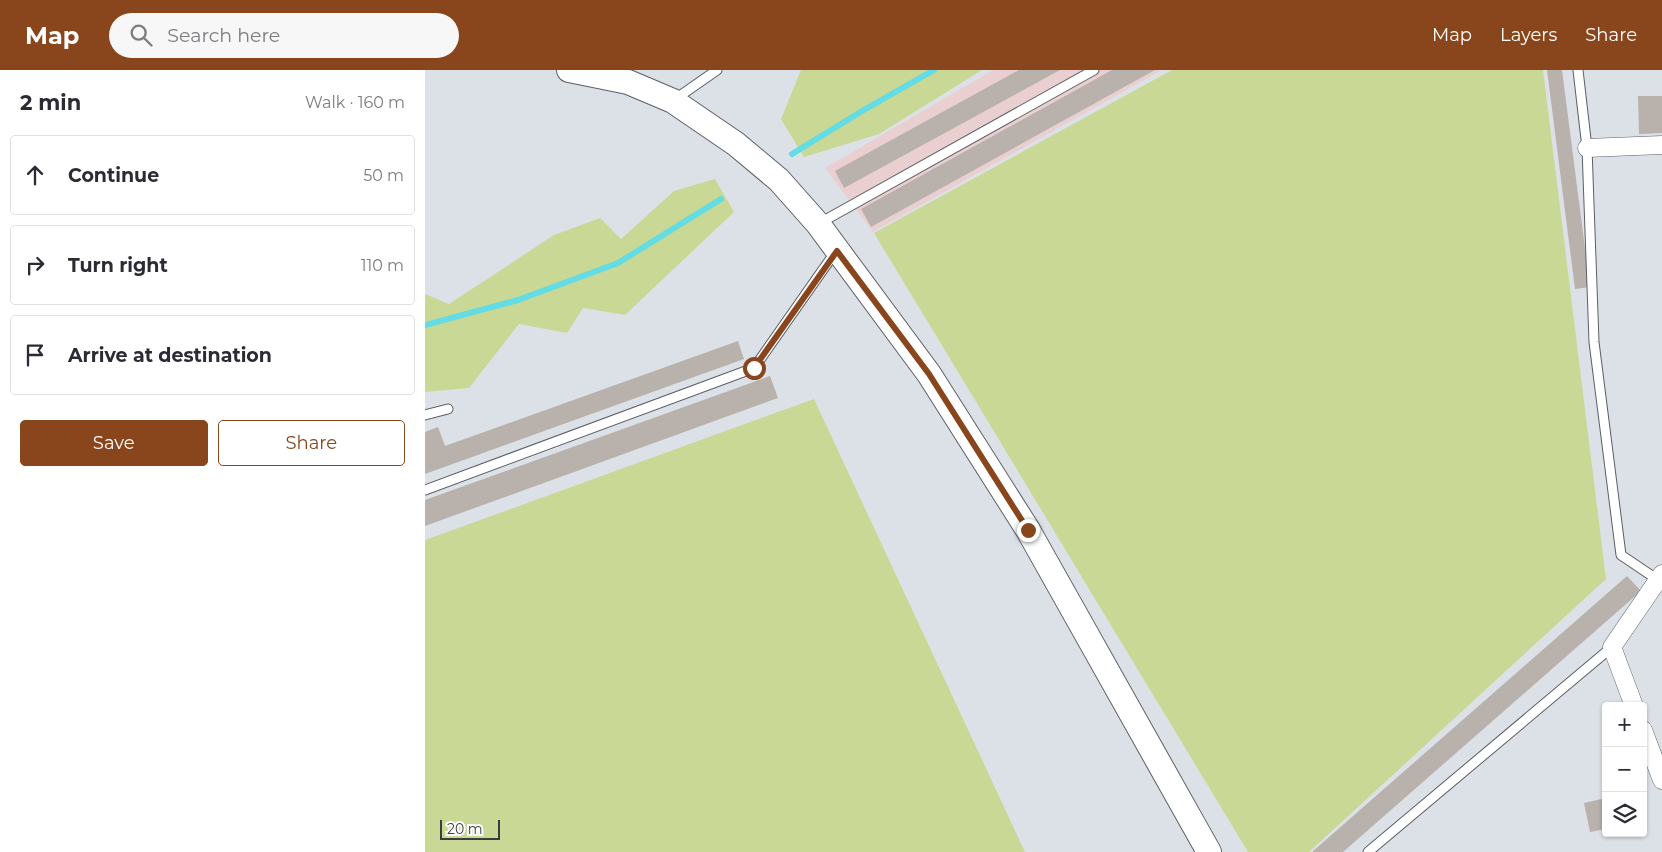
<!DOCTYPE html>
<html lang="en">
<head>
<meta charset="utf-8">
<style>
  body { margin:0; font-family:Montserrat,sans-serif; background:#f7f7f7; color:#2b2b33 }
  .controls { position:absolute; right:15px; bottom:15px; display:grid; overflow:hidden; border-radius:5px; box-shadow:0 1px 4px #0004 }
  .controls button { width:45px; height:45px; display:grid; place-items:center; padding:0; border:0; border-bottom:1px solid #e1e1e2; background:#fff; color:#2b2b33; font:25px sans-serif }
  .scale { position:absolute; left:15px; bottom:12px; width:60px; box-sizing:border-box; padding-left:5px; border:2px solid #3b3c3f; border-top:0; font-size:14px; line-height:18px; white-space:nowrap; color:#3b3c3f; -webkit-text-stroke:4px #fff; paint-order:stroke }
  .stop { position:absolute; width:15px; height:15px; margin:-11px; border:4px solid #89451b; border-radius:50%; background:#fff }
  .stop.end { background:#89451b; border-color:#fff; box-shadow:0 1px 5px #0008 }
  .list { margin:0; padding:0; list-style:none }
  h2 { display:flex; justify-content:space-between; align-items:center; height:65px; margin:0; padding:0 20px; font-size:21px }
  h2 small { font-size:16px; font-weight:400; color:#7c7c81 }
  .list li { display:grid; grid-template-columns:32px 1fr auto; gap:15px; align-items:center; box-sizing:border-box; height:80px; margin:0 10px 10px; padding:0 10px; border:1px solid #e1e1e2; border-radius:5px }
  .list b { display:block; font-size:19px; white-space:nowrap }
  .list em { font-size:16px; font-style:normal; color:#7c7c81 }
  .actions { display:flex; gap:10px; padding:15px 20px }
  .actions a { flex:1; padding:11px 0; border:1px solid #89451b; border-radius:5px; text-align:center; font-size:18px; color:#89451b }
  .actions .main { background:#89451b; color:#fff }
  .icon { flex:none; width:28px; height:28px; fill:none; stroke:currentColor; stroke-width:2; stroke-linecap:round; stroke-linejoin:round }
  .map { position:relative; flex:none; width:1237px; height:782px; overflow:hidden }
  header { display:flex; align-items:center; gap:30px; box-sizing:border-box; height:70px; padding:0 25px; background:#89451b; color:#fff }
  header strong { font-size:24px }
  nav { display:flex; gap:28px; margin-inline-start:auto; font-size:18px }
  .search { width:350px; height:45px; background:#f7f7f7; display:flex; align-items:center; gap:12px; box-sizing:border-box; padding:0 18px; border-radius:28px; color:#7c7c81; font-size:19px }
  main { display:flex }
  aside { flex:1; background:#fff }
  .map>svg:first-child { display:block }
</style>
</head>
<body>
<header>
<strong>Map</strong>
<div class="search"><svg class="icon" aria-label="search" viewBox="0 0 24 24"><circle cx="10" cy="10" r="6"/><path d="M15 15l6 6"/></svg>Search here</div>
<nav><a>Map</a><a>Layers</a><a>Share</a></nav>
</header>
<main>
<aside>
<h2>2 min<small>Walk · 160 m</small></h2>
<ul class="list">
<li><svg class="icon" aria-label="ahead" viewBox="0 0 24 24"><path d="M12 20V5M6 11l6-6 6 6"/></svg><div><b>Continue</b></div><em>50 m</em></li>
<li><svg class="icon" aria-label="right" viewBox="0 0 24 24"><path d="M7 20v-9h11M14 6l5 5-5 5"/></svg><div><b>Turn right</b></div><em>110 m</em></li>
<li><svg class="icon" aria-label="arrive" viewBox="0 0 24 24"><path d="M6 21V4h12l-3 4 3 4H6"/></svg><div><b>Arrive at destination</b></div></li>
</ul>
<div class="actions"><a class="main">Save</a><a>Share</a></div>
</aside>
<div class="map">
<svg width="1237" height="782" viewBox="0 0 1237 782">
  <rect width="100%" height="100%" fill="#dce1e8"/>
  <path fill="#eacfd1" d="M568,0H737L448,162L400,98Z"/>
  <g fill="#c9d895">
    <path d="M376,0H557L454,64L379,87L356,49Z"/>
    <path d="M747,0H1118L1181,509L884,782H823L449,163Z"/>
    <path d="M290,109L309,142L200,245L158,238L142,263L94,254L44,318L0,322V224L24,234L129,165L175,148L196,169L249,121Z"/>
    <path d="M389,329L600,782H0V470Z"/>
  </g>
  <g fill="none" stroke-linecap="round" stroke-linejoin="round">
    <g stroke="#64dce3" stroke-width="6">
      <path d="M367,84L437,41L509,0"/>
      <path d="M0,255L93,230L193,193L296,129"/>
    </g>
  </g>
  <g fill="#b8b1ac">
    <path d="M594,0H635L419,118L410,101Z"/>
    <path d="M687,0H730L446,157L436,139Z"/>
    <path d="M1122,0H1137L1165,217L1150,219Z"/>
    <path d="M1213,26H1237V63L1214,64Z"/>
    <path d="M313,271L319,289L0,404V362L13,357L20,376Z"/>
    <path d="M345,306L353,328L0,456V430Z"/>
    <path d="M1202,506L1216,521L918,782H887Z"/>
    <path d="M1181,728V759L1165,762L1159,733Z"/>
  </g>
  <g fill="none" stroke-linecap="round" stroke-linejoin="round">
    <g stroke="#5b5f65" stroke-width="11">
      <g id="lane">
        <path d="M1153,0L1162,78L1169,272L1196,485L1233,510"/>
        <path d="M249,30L292,0"/>
        <path d="M393,154L669,0"/>
        <path d="M0,345L23,339"/>
        <path d="M0,420L329,298L411,181"/>
        <path d="M943,782L1187,577"/>
      </g>
    </g>
    <g stroke="#5b5f65" stroke-width="19">
      <g id="street">
        <path d="M1162,78L1237,75"/>
        <path d="M1209,636L1187,577L1237,504"/>
        <path d="M1218,660L1237,710"/>
      </g>
    </g>
    <g stroke="#5b5f65" stroke-width="26">
      <path id="secondary" d="M144,0L203,12L248,31L311,74L354,110L393,154L504,304L603,460L784,782"/>
    </g>
    <use href="#lane" stroke="#fff" stroke-width="9"/>
    <use href="#street" stroke="#fff" stroke-width="18"/>
    <use href="#secondary" stroke="#fff" stroke-width="24"/>
  </g>
  <g fill="none" stroke-linecap="round" stroke-linejoin="round">
    <path stroke="#89451b" stroke-width="6" d="M329,298L412,181L504,304L603,460"/>
  </g>
</svg>
<div class="controls">
<button>+</button>
<button>−</button>
<button><svg class="icon" aria-label="layers" viewBox="0 0 24 24"><path d="M12 4l9 5-9 5-9-5zM3 14l9 5 9-5"/></svg></button>
</div>
<div class="scale">20 m</div>
<div class="stop" style="left:329px;top:298px"></div>
<div class="stop end" style="left:603px;top:460px"></div>
</div>
</main>
</body>
</html>
